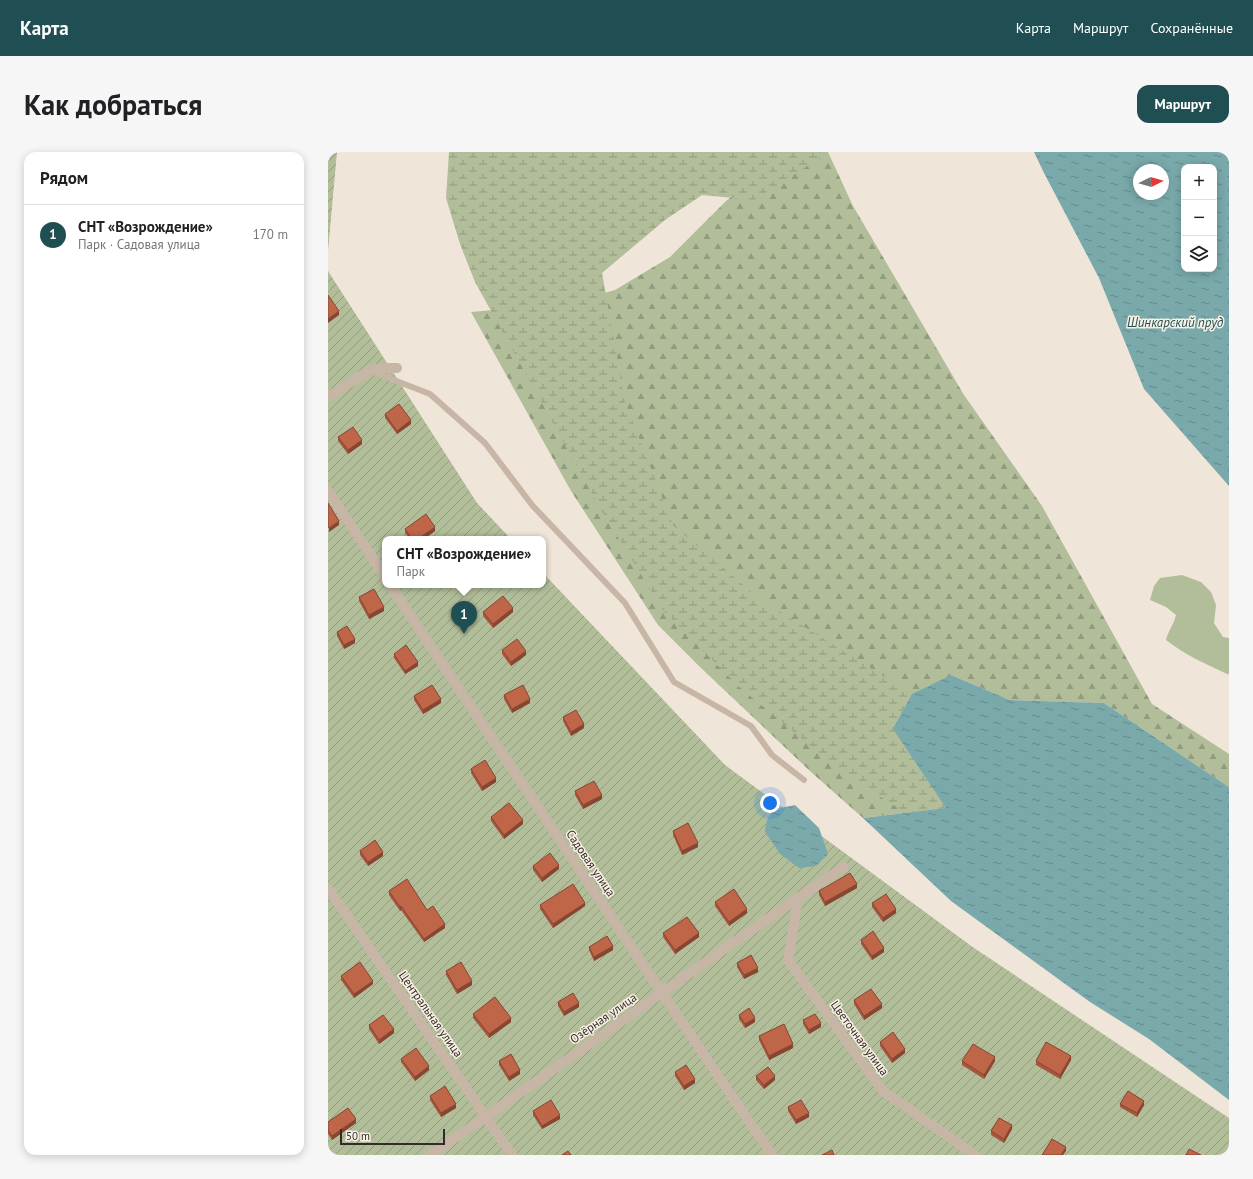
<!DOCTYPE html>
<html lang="ru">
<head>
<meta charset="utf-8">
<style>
  body { margin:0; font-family:"PT Sans",sans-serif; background:#f6f6f6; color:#202124 }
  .controls { position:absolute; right:12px; top:12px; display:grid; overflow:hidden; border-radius:8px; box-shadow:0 2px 10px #0003 }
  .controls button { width:36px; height:36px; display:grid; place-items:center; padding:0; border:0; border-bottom:1px solid #e0e0e0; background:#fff; color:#202124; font:20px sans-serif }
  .compass { position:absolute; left:805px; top:12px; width:36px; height:36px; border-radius:50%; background:#fff; box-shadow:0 2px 10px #0003; rotate:85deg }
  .scale { position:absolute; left:12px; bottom:10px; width:105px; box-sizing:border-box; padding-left:4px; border:2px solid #332b27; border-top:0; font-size:11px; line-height:14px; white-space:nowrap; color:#332b27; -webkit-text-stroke:3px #f8efe5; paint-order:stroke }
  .you { position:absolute; left:442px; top:651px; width:14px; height:14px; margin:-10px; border:3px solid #fff; border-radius:50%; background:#1a73e8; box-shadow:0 0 0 6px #1a73e833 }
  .badge { display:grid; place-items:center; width:26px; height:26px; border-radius:50%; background:#1f4f52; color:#fff; font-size:13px; font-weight:700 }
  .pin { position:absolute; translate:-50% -33px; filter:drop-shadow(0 1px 2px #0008) }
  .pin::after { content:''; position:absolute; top:21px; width:14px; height:12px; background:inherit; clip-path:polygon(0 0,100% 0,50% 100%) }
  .popup { position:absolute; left:54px; top:384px; width:164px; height:52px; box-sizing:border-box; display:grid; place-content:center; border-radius:8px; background:#fff; filter:drop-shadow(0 1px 3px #0005); font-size:13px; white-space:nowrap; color:#757577 }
  .popup b { font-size:15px; color:#202124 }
  .popup::after { content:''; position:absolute; left:50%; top:100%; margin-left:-8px; border:8px solid transparent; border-top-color:#fff }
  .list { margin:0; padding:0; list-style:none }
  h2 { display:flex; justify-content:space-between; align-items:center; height:52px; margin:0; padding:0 16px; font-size:17px }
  h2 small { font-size:13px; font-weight:400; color:#757577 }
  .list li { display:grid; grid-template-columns:26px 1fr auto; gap:12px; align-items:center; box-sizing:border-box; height:60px; padding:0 16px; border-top:1px solid #e0e0e0 }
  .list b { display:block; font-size:15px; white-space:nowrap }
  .list p { margin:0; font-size:13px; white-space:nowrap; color:#757577 }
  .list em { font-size:13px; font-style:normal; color:#757577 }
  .icon { flex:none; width:22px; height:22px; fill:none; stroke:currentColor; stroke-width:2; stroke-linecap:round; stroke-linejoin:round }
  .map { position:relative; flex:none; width:901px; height:1003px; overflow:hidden; border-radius:12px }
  header { display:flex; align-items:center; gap:24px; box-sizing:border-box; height:56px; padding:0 20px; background:#1f4f52; color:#fff }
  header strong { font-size:19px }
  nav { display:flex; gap:22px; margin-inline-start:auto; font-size:14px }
  .intro { display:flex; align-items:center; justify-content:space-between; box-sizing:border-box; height:96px; padding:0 24px }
  h1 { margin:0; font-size:28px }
  .button { padding:10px 18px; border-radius:12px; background:#1f4f52; color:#fff; font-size:14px; font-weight:700 }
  main { display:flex; gap:24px; padding:0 24px }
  aside { flex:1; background:#fff; border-radius:12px; box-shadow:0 2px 10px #0003 }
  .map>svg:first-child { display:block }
</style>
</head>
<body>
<header>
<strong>Карта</strong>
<nav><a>Карта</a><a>Маршрут</a><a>Сохранённые</a></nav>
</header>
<div class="intro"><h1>Как добраться</h1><a class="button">Маршрут</a></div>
<main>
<aside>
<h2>Рядом<small></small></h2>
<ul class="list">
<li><span class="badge">1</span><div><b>СНТ «Возрождение»</b><p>Парк · Садовая улица</p></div><em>170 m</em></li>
</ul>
</aside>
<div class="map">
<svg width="901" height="1003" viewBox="0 0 901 1003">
  <defs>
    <pattern id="forest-firs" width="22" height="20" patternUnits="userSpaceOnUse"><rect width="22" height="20" fill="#b2be9a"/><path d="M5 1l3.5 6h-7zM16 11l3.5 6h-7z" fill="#919b7e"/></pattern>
    <pattern id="wetland-marsh" width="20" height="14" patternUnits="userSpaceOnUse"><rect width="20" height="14" fill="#b2be9a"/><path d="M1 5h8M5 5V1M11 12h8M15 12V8" fill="none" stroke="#919b7e"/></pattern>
    <pattern id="garden-furrows" width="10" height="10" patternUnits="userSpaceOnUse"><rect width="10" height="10" fill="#b2be9a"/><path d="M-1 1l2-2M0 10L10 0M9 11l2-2" fill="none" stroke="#919b7e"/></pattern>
    <pattern id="water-ripples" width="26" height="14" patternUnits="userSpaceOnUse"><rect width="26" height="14" fill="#7aa9ab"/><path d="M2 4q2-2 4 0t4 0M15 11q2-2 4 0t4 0" fill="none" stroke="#658a8b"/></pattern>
  </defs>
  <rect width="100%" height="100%" fill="#f0e5d9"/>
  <path fill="#b2be9a" d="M854,423L873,430L883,440L888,453L886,471L895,485L901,486V522H899C878,512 857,503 838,488C840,479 846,472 848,463L838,455L822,448L826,434L832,426Z"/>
  <path fill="url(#forest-firs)" d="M464,0H500L525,54L636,243L714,354L824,552L901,602V635L776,551L682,548L623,523L619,656L535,666L483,620L373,516L330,473L243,339L143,160L240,151L287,138L342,105L398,49L454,6Z"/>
  <path fill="url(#wetland-marsh)" d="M121,0H490L492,6L426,48L374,43L337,68L274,121L297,250L345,373L432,447L584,542L565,577L619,656L579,661L522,627L409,533L335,458L273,358L147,130L132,92L118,46Z"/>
  <g fill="url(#garden-furrows)">
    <path d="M0,0H9L0,99Z"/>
    <path d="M0,119L149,351L183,387H57V433H215V421L397,613L646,796L901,966V1003H0Z"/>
  </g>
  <g fill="url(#water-ripples)" fill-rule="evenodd">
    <path d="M706,0H901V334L816,237L771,126L715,19ZM856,15H886V117H856ZM811,18H835V42H811Z"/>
    <path d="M623,523L682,548L776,551L901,635V948L821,887L762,850L623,749L535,666L618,656L565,577L584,542Z"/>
    <path d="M467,653L491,676L500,702L488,714L471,716L452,702L437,680C439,658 447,657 467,653Z"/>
  </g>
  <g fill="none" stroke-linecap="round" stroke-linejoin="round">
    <path stroke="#c7b5a6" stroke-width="6" d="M43,219L102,242L157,291L204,353L297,451L346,530L423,574L444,603L476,628"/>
    <g stroke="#c7b5a6" stroke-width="10">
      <path d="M0,245L42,218L54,216H69"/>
      <path d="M0,339L57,425"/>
      <path d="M62,433L334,841L444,1003"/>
      <path d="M0,736L184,1003"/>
      <path d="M470,746L460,808L555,939L647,1003"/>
      <path d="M102,1003C241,909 376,808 516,715"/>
    </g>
  </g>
  <g fill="#a4573e">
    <path d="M57,262L83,272L69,282L57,266Z"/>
    <path d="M10,285L34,292L20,302L10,289Z"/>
    <path d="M77,377L107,379L96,387H82L77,381Z"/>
    <path d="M31,445L56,459L41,467L31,449Z"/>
    <path d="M155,460H185L165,476L155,464Z"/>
    <path d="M9,480L27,491L16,497L9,484Z"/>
    <path d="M174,498L198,503L183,514L174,502Z"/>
    <path d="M66,502L90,514L77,522L66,506Z"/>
    <path d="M176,543L202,551L184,561L176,547Z"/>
    <path d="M86,544L113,551L95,562L86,548Z"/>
    <path d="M235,565L256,576L243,584L235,569Z"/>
    <path d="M143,617L168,630L154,639L143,621Z"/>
    <path d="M247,639L274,647L255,657L247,643Z"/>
    <path d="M163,665L195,672L176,687L163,669Z"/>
    <path d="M345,679L370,695L354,703L345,683Z"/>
    <path d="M32,699L55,704L40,714L32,703Z"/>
    <path d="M205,714L231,717L214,730L205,718Z"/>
    <path d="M529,736L497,754L491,743V739Z"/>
    <path d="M61,739L99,758L117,776L96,790L73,758L72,759L61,743Z"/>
    <path d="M387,750L419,761L401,774L387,754Z"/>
    <path d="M544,751L568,761L555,770L544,755Z"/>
    <path d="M212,753L257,754L225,776L212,757Z"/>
    <path d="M335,781L371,785L347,802L335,785Z"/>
    <path d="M533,788L556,800L544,808L533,792Z"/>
    <path d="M261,795L285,798L266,809L261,798Z"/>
    <path d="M409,811L430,820L416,827L409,815Z"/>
    <path d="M118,819L144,833L129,842L118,823Z"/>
    <path d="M13,824L45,832L26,846L13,828Z"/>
    <path d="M526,848L554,856L536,868L526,852Z"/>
    <path d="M230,850L251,855L236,864L230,854Z"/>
    <path d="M145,862L183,870L161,886L145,866Z"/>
    <path d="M411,863L427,870L417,876L411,867Z"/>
    <path d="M475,868L493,875L481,882L475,872Z"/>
    <path d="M41,873L66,881L51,892L41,877Z"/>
    <path d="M431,884L465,896L441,908L431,888Z"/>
    <path d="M552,890L577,901L564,911L552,894Z"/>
    <path d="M73,907L101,918L87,929L73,910Z"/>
    <path d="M743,908L732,927L708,913V909Z"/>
    <path d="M171,909L192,922L181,929L171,913Z"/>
    <path d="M634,909H667L656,927L634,913Z"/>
    <path d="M347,920L367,931L356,938L347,924Z"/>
    <path d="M428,924L447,928L436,937L428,928Z"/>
    <path d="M102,944L128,956L113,965L102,948Z"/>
    <path d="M792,952L816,953L809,965L792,955Z"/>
    <path d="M460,955L481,965L468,972L460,959Z"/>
    <path d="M205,959L232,967L214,977L205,963Z"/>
    <path d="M0,970L28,971L4,988L0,982Z"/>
    <path d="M684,977L676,991L663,983V979Z"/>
  </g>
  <g fill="#864732">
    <path d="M11,159V163L0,171V167Z"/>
    <path d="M83,268V272L69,282V279Z"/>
    <path d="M34,288V292L20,302V298Z"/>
    <path d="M11,369V373L1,380V376Z"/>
    <path d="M107,375V379L96,387H90Z"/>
    <path d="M136,433H142L136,437Z"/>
    <path d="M56,455V459L41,467V463Z"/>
    <path d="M185,456V460L165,476V472Z"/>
    <path d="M27,487V491L16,497V493Z"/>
    <path d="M198,499V503L183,514V510Z"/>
    <path d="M90,510V514L77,522V519Z"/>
    <path d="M113,547V551L95,562V558Z"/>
    <path d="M202,547V551L184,561V557Z"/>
    <path d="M256,572V576L243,584V580Z"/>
    <path d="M168,626V630L154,639V635Z"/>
    <path d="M274,643V647L255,657V653Z"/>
    <path d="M195,668V672L176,687V683Z"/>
    <path d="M370,691V695L354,703V699Z"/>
    <path d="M55,700V704L40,714V710Z"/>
    <path d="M231,713V717L214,730V726Z"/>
    <path d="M529,732V736L497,754V750Z"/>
    <path d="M257,751V754L225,776V772Z"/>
    <path d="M73,754V758L72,759V755Z"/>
    <path d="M419,757V761L401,774V770Z"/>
    <path d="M568,757V761L555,770V766Z"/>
    <path d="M117,772V776L96,790V787Z"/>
    <path d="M371,781V785L347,802V798Z"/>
    <path d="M285,794V798L266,809V805Z"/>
    <path d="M556,796V800L544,808V804Z"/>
    <path d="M430,816V820L416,827V823Z"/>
    <path d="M45,829V832L26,846V842Z"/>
    <path d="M144,829V833L129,842V838Z"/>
    <path d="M251,851V855L236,864V860Z"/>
    <path d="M554,852V856L536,868V864Z"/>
    <path d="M183,866V870L161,886V882Z"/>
    <path d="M427,866V870L417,876V872Z"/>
    <path d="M493,871V875L481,882V878Z"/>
    <path d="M66,877V881L51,892V888Z"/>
    <path d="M465,892V896L441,908V904Z"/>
    <path d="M577,897V901L564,911V907Z"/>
    <path d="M743,904V908L732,927V923Z"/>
    <path d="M667,905V909L656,927V923Z"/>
    <path d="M101,914V918L87,929V925Z"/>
    <path d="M192,918V922L181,929V925Z"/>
    <path d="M447,924V928L436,937V933Z"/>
    <path d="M367,927V931L356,938V934Z"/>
    <path d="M816,949V953L809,965V961Z"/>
    <path d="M128,952V956L113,965V961Z"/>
    <path d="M481,961V965L468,972V968Z"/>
    <path d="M232,963V967L214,977V974Z"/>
    <path d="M28,967V971L4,988V984Z"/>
    <path d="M684,973V977L676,991V987Z"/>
    <path d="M738,995V999L735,1003H733Z"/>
  </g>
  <g fill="#bf6548" stroke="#864732">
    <path d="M0,143L11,159L0,167Z"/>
    <path d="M71,252L83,268L69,279L57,262Z"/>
    <path d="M25,275L34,288L20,298L10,285Z"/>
    <path d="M0,351L11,369L1,376L0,374Z"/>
    <path d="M98,362L107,375L90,387H84L77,377Z"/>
    <path d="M46,437L56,455L41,463L31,445Z"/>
    <path d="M175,444L185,456L165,472L155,460Z"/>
    <path d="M19,474L27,487L16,493L9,480Z"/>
    <path d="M189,487L198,499L183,510L174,498Z"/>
    <path d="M78,493L90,510L77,519L66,502Z"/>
    <path d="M104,533L113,547L95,558L86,544Z"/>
    <path d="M195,533L202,547L184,557L176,543Z"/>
    <path d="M248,558L256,572L243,580L235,565Z"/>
    <path d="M157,608L168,626L154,635L143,617Z"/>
    <path d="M266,629L274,643L255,653L247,639Z"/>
    <path d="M181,651L195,668L176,683L163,665Z"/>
    <path d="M360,671L370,691L354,699L345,679Z"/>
    <path d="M47,688L55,700L40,710L32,699Z"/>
    <path d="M222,701L231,713L214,726L205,714Z"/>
    <path d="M522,721L529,732L497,750L491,739Z"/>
    <path d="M79,727L99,758L105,754L117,772L96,787L73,754L72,755L61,739Z"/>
    <path d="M245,732L257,751L225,772L212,753Z"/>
    <path d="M406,737L419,757L401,770L387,750Z"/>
    <path d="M558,742L568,757L555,766L544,751Z"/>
    <path d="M359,765L371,781L347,798L335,781Z"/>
    <path d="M545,779L556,796L544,804L533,788Z"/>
    <path d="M279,784L285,794L266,805L261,795Z"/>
    <path d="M423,803L430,816L416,823L409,811Z"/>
    <path d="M32,810L45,829L26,842L13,824Z"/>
    <path d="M133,810L144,829L129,838L118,819Z"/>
    <path d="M543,837L554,852L536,864L526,848Z"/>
    <path d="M245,841L251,851L236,860L230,850Z"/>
    <path d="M167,845L183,866L161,882L145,862Z"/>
    <path d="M421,856L427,866L417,872L411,863Z"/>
    <path d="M487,862L493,871L481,878L475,868Z"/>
    <path d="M55,863L66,877L51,888L41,873Z"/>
    <path d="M456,872L465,892L441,904L431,884Z"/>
    <path d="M565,880L577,897L564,907L552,890Z"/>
    <path d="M718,890L743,904L732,923L708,909Z"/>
    <path d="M645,892L667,905L656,923L634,909Z"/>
    <path d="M88,896L101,914L87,925L73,907Z"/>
    <path d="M183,902L192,918L181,925L171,909Z"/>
    <path d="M358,913L367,927L356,934L347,920Z"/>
    <path d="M440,915L447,924L436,933L428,924Z"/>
    <path d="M117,934L128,952L113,961L102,944Z"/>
    <path d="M800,939L816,949L809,961L792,952Z"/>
    <path d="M223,948L232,963L214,974L205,959Z"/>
    <path d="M473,948L481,961L468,968L460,955Z"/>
    <path d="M20,956L28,967L4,984L0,978V970Z"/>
    <path d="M671,966L684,973L676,987L663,979Z"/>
    <path d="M724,987L738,995L733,1003H714Z"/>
    <path d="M861,997L873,1003H858Z"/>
    <path d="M504,998L506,1003H494Z"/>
    <path d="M240,999L243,1003H234Z"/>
  </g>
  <g text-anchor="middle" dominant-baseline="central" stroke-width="3" stroke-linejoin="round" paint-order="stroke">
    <g font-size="12" fill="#332b27" stroke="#f8efe5">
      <text transform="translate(263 711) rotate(56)">Садовая улица</text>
      <text transform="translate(103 862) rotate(55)">Центральная улица</text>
      <text transform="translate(275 866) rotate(-35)">Озёрная улица</text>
      <text transform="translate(532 886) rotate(54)">Цветочная улица</text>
    </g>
    <g font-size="13" font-style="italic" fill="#1f4f52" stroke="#f8efe5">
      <text x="847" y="170">Шинкарский пруд</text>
    </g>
  </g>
</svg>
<div class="controls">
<button>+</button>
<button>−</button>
<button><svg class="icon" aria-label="layers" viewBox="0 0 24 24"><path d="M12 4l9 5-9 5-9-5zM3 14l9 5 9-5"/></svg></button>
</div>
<svg class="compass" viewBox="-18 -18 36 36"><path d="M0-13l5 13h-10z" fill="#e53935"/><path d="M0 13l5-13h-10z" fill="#757577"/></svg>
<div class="scale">50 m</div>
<div class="you"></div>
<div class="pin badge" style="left:136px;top:482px">1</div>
<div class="popup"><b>СНТ «Возрождение»</b>Парк</div>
</div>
</main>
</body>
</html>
